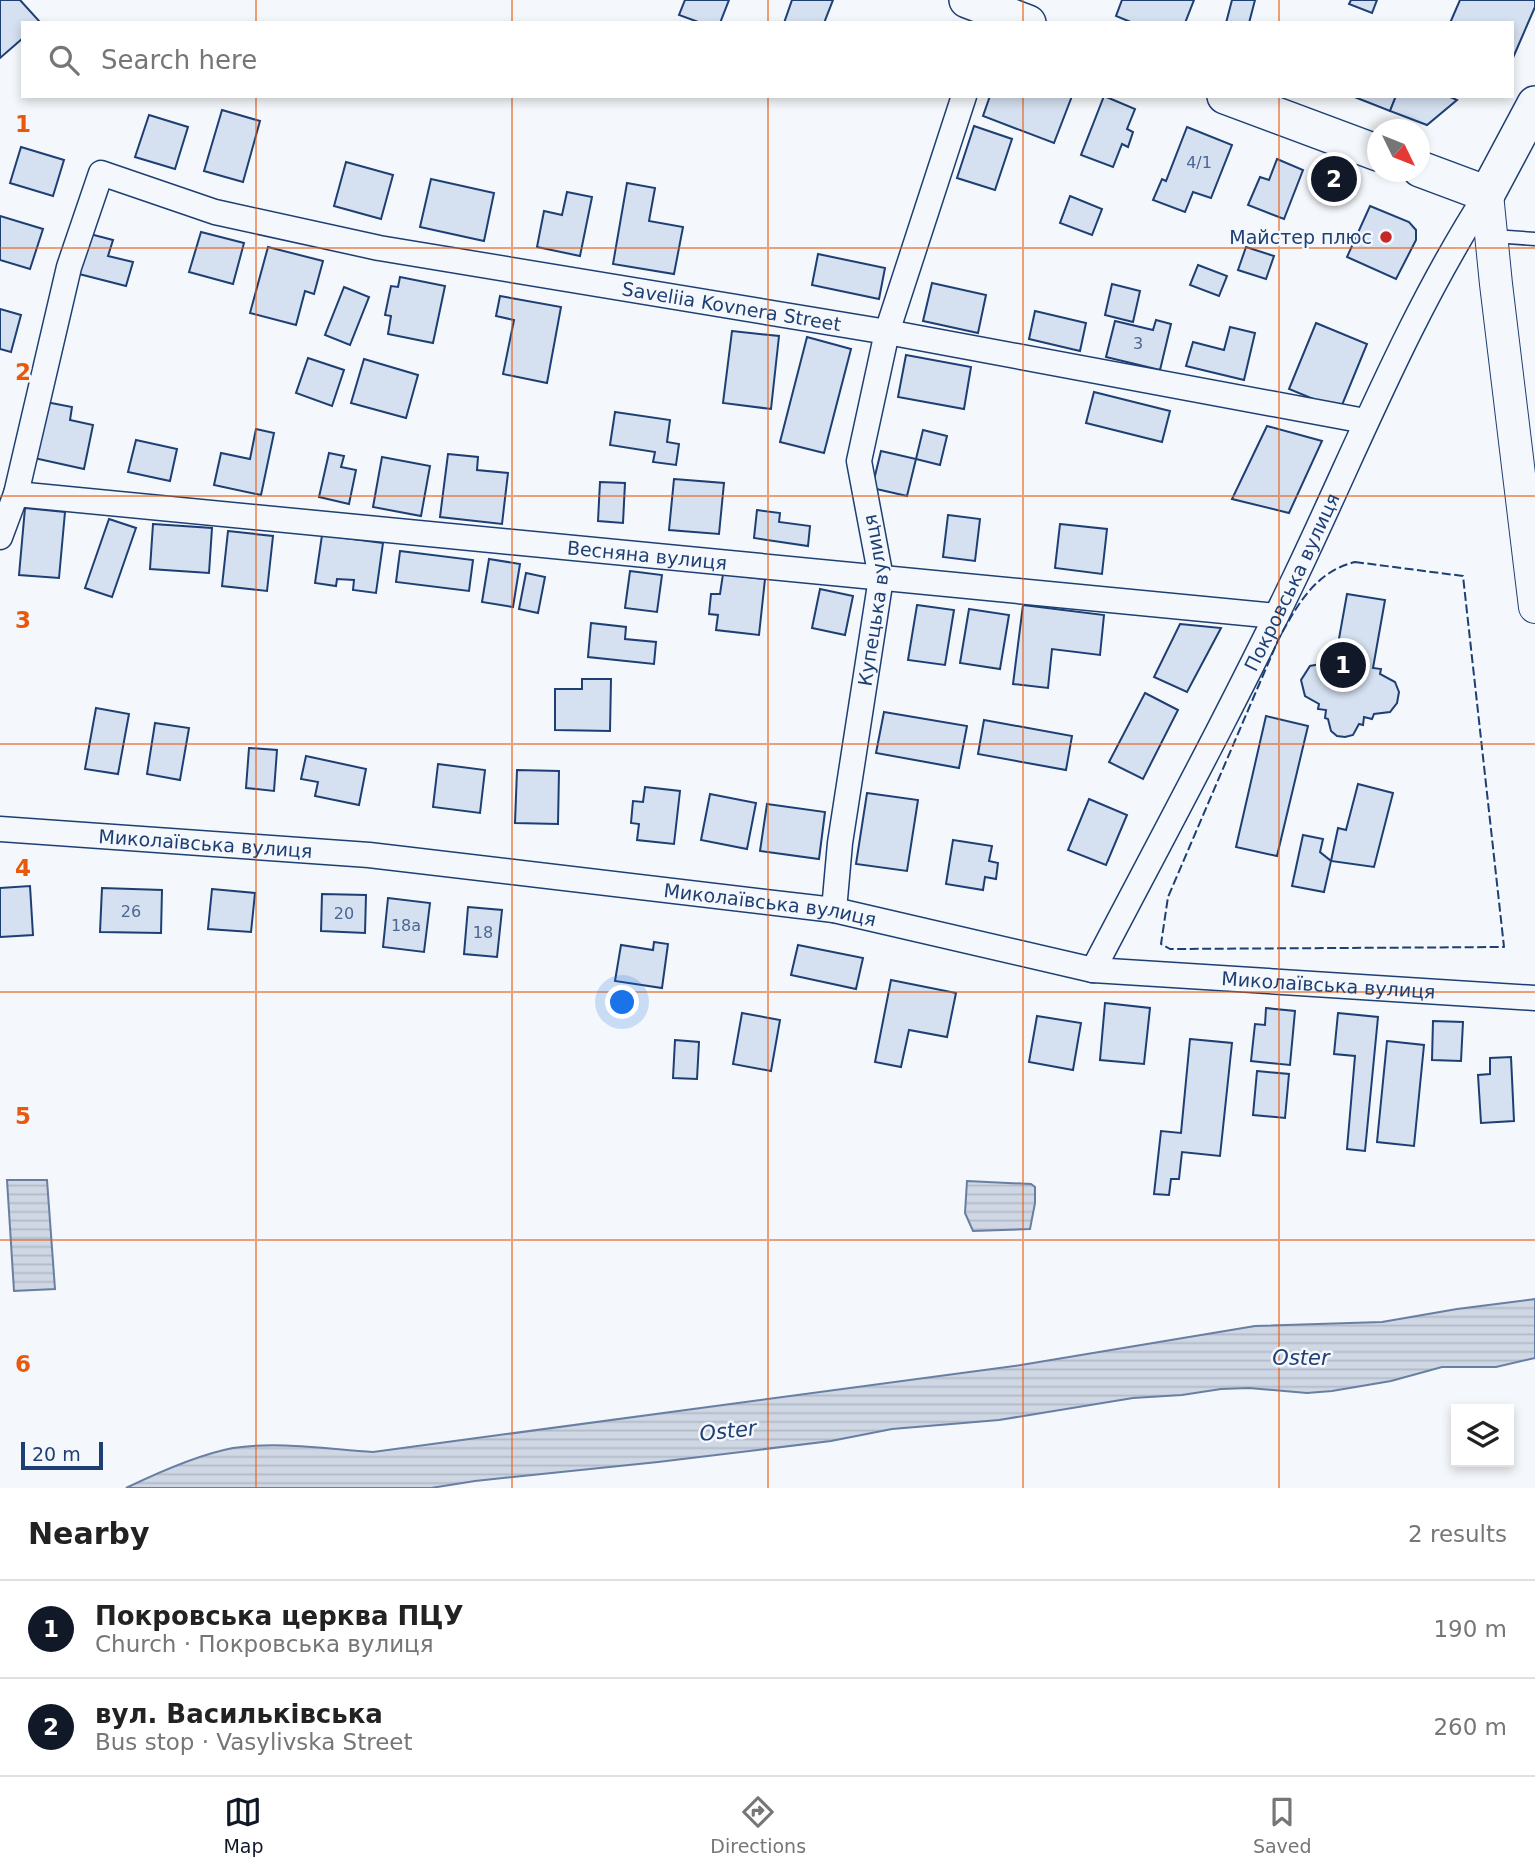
<!DOCTYPE html>
<html lang="en">
<head>
<meta charset="utf-8">
<style>
  body { margin:0; font-family:"DejaVu Sans",sans-serif; background:#f2f2f2; color:#222 }
  .controls { position:absolute; right:21px; bottom:21px; display:grid; overflow:hidden; border-radius:0px; box-shadow:0 4px 10px #0003 }
  .controls button { width:63px; height:63px; display:grid; place-items:center; padding:0; border:0; border-bottom:2px solid #e0e0e0; background:#fff; color:#222; font:35px sans-serif }
  .compass { position:absolute; left:1367px; top:119px; width:63px; height:63px; border-radius:50%; background:#fff; box-shadow:0 4px 10px #0003; rotate:133deg }
  .scale { position:absolute; left:21px; bottom:18px; width:82px; box-sizing:border-box; padding-left:7px; border:4px solid #1d3f73; border-top:0; font-size:19px; line-height:24px; white-space:nowrap; color:#1d3f73; -webkit-text-stroke:5px #f4f7fb; paint-order:stroke }
  .you { position:absolute; left:623px; top:1003px; width:24px; height:24px; margin:-18px; border:5px solid #fff; border-radius:50%; background:#1a73e8; box-shadow:0 0 0 10px #1a73e833 }
  .badge { display:grid; place-items:center; width:46px; height:46px; border-radius:50%; background:#111827; color:#fff; font-size:23px; font-weight:700 }
  .pin { position:absolute; translate:-50% -50%; border:4px solid #fff; box-shadow:0 2px 7px #0006 }
  .list { margin:0; padding:0; list-style:none }
  h2 { display:flex; justify-content:space-between; align-items:center; height:91px; margin:0; padding:0 28px; font-size:30px }
  h2 small { font-size:23px; font-weight:400; color:#767676 }
  .list li { display:grid; grid-template-columns:46px 1fr auto; gap:21px; align-items:center; box-sizing:border-box; height:98px; padding:0 28px; border-top:2px solid #e0e0e0 }
  .list b { display:block; font-size:26px; white-space:nowrap }
  .list p { margin:0; font-size:23px; white-space:nowrap; color:#767676 }
  .list em { font-size:23px; font-style:normal; color:#767676 }
  .icon { flex:none; width:38px; height:38px; fill:none; stroke:currentColor; stroke-width:2; stroke-linecap:round; stroke-linejoin:round }
  .map { position:relative; flex:none; width:1535px; height:1488px; overflow:hidden }
  .search { position:absolute; background:#fff; box-shadow:0 4px 10px #0003; left:21px; right:21px; top:21px; height:77px; display:flex; align-items:center; gap:18px; box-sizing:border-box; padding:0 24px; border-radius:0px; color:#767676; font-size:26px }
  .sheet { height:287px; background:#fff }
  nav { display:flex; justify-content:space-around; align-items:center; box-sizing:border-box; height:98px; border-top:2px solid #e0e0e0; background:#fff; font-size:19px; color:#767676 }
  nav a { display:grid; justify-items:center; gap:4px }
  nav .on { color:#111827 }
  .map>svg:first-child { display:block }
</style>
</head>
<body>
<div class="map">
<svg width="1535" height="1488" viewBox="0 0 1535 1488">
  <defs>
    <pattern id="water-rules" width="6" height="5" patternUnits="userSpaceOnUse" patternTransform="scale(1.75)"><rect width="6" height="5" fill="#cfd7e4"/><path d="M0 2.5h6" fill="none" stroke="#b1bac7"/></pattern>
  </defs>
  <rect width="100%" height="100%" fill="#f4f7fb"/>
  <g fill="url(#water-rules)" stroke="#687fa3" stroke-width="2">
    <path d="M7,1180H47L55,1289L14,1291Z"/>
    <path d="M967,1181L1031,1184L1035,1187V1203L1030,1229L973,1231L965,1213Z"/>
    <path d="M1535,1299V1358L1496,1367H1442L1391,1381L1332,1391L1307,1393L1249,1388L1221,1389L1182,1395L1133,1398L999,1420L892,1429L831,1441L658,1462L475,1481L431,1488H126C155,1474 201,1454 233,1448C278,1441 327,1449 373,1452L1021,1365L1255,1326L1382,1322L1457,1309Z"/>
  </g>
  <g fill="#d5e0f0" stroke="#1d3f73" stroke-width="2">
    <path d="M0,0H20L40,22L23,23V38L0,58Z"/>
    <path d="M685,0H729L720,23H701L679,15Z"/>
    <path d="M792,0H833L824,23H784Z"/>
    <path d="M1122,0H1194L1185,23H1133L1116,16Z"/>
    <path d="M1232,0H1255L1249,23H1226Z"/>
    <path d="M1351,0H1377L1372,13L1349,4Z"/>
    <path d="M1460,0H1535V7L1512,60V23H1450Z"/>
    <path d="M990,96H1072L1054,143L983,116Z"/>
    <path d="M1104,96L1135,109L1127,129L1133,132L1128,147L1122,144L1113,167L1081,155Z"/>
    <path d="M1352,96H1396L1390,111Z"/>
    <path d="M1396,96H1448L1457,100L1427,125L1390,111Z"/>
    <path d="M222,110L260,121L243,182L204,171Z"/>
    <path d="M149,115L188,127L175,169L135,157Z"/>
    <path d="M974,126L1012,139L995,190L957,178Z"/>
    <path d="M1187,127L1232,145L1211,198L1193,192L1185,212L1153,200L1162,179L1166,181Z"/>
    <path d="M21,147L64,160L53,196L10,183Z"/>
    <path d="M1277,159L1303,170L1284,219L1248,205L1260,177L1269,180Z"/>
    <path d="M346,162L393,175L381,219L334,206Z"/>
    <path d="M431,179L494,193L484,241L420,227Z"/>
    <path d="M627,183L655,188L649,221L683,227L674,274L613,264Z"/>
    <path d="M567,192L592,197L580,256L537,247L544,211L562,215Z"/>
    <path d="M1070,196L1102,209L1092,235L1060,223Z"/>
    <path d="M1370,206L1409,222L1416,230V240L1396,279L1347,257Z"/>
    <path d="M0,216L43,229L30,269L0,260Z"/>
    <path d="M201,232L244,243L233,284L189,272Z"/>
    <path d="M90,234L113,240L108,256L133,262L126,286L79,274Z"/>
    <path d="M268,247L323,261L314,294L305,291L296,325L250,313Z"/>
    <path d="M1246,247L1274,256L1266,279L1238,270Z"/>
    <path d="M818,254L885,268L879,299L812,285Z"/>
    <path d="M1198,265L1227,276L1219,296L1190,285Z"/>
    <path d="M400,277L445,286L433,343L388,334L391,316L385,315L391,286L398,287Z"/>
    <path d="M932,283L986,295L978,333L923,321Z"/>
    <path d="M1112,284L1140,291L1133,322L1105,315Z"/>
    <path d="M344,287L369,297L350,345L325,335Z"/>
    <path d="M500,296L561,307L547,383L503,374L514,320L496,316Z"/>
    <path d="M0,309L21,315L11,352L0,349Z"/>
    <path d="M1035,311L1086,323L1080,351L1029,339Z"/>
    <path d="M1156,320L1171,324L1160,370L1106,357L1115,321L1153,330Z"/>
    <path d="M1316,323L1367,344L1340,410L1289,389Z"/>
    <path d="M1230,327L1255,333L1244,380L1186,366L1193,342L1224,350Z"/>
    <path d="M732,331L779,336L771,409L723,403Z"/>
    <path d="M807,337L851,349L824,453L780,442Z"/>
    <path d="M906,355L971,367L964,409L898,397Z"/>
    <path d="M308,358L344,370L332,406L296,393Z"/>
    <path d="M364,359L418,375L406,418L351,403Z"/>
    <path d="M1094,392L1170,411L1162,442L1086,423Z"/>
    <path d="M46,402L72,407L70,420L93,425L84,469L34,458Z"/>
    <path d="M615,412L670,420L667,442L679,444L676,465L653,462L655,452L610,445Z"/>
    <path d="M1267,426L1322,441L1289,513L1232,499Z"/>
    <path d="M256,429L274,433L261,495L214,485L221,453L250,459Z"/>
    <path d="M923,430L947,436L940,465L916,459Z"/>
    <path d="M136,440L177,449L170,481L128,472Z"/>
    <path d="M881,451L916,459L907,496L872,488Z"/>
    <path d="M329,453L344,456L341,467L356,470L349,504L319,497Z"/>
    <path d="M448,454L478,457L477,470L508,473L502,524L440,517Z"/>
    <path d="M382,457L430,466L421,516L373,507Z"/>
    <path d="M674,479L724,483L719,534L669,530Z"/>
    <path d="M600,482L625,483L623,523L598,521Z"/>
    <path d="M25,508L65,512L59,578L19,575Z"/>
    <path d="M757,510L780,513L779,522L810,526L808,546L754,538Z"/>
    <path d="M948,515L980,519L975,561L943,557Z"/>
    <path d="M109,519L136,528L112,597L85,588Z"/>
    <path d="M153,524L212,528L209,573L150,569Z"/>
    <path d="M1060,524L1107,529L1102,574L1055,568Z"/>
    <path d="M228,531L273,536L267,591L222,586Z"/>
    <path d="M322,535L383,543L376,593L353,590L354,580L337,579L336,586L315,583Z"/>
    <path d="M400,551L473,560L469,591L396,582Z"/>
    <path d="M489,559L520,564L513,607L482,602Z"/>
    <path d="M630,571L662,575L657,612L625,608Z"/>
    <path d="M526,573L545,577L538,613L519,609Z"/>
    <path d="M723,574L765,579L759,635L716,630L718,615L709,614L711,594H720Z"/>
    <path d="M820,589L853,596L845,635L812,628Z"/>
    <path d="M1347,594L1385,600L1373,668L1381,669L1380,674L1395,682L1399,692L1397,703L1390,712L1374,714L1372,719L1364,717L1363,725L1359,724L1353,735L1345,737L1337,736L1331,731L1328,719L1325,718L1326,710L1318,709L1319,704L1305,696L1301,680L1310,666L1326,663L1327,660L1335,661Z"/>
    <path d="M917,605L954,610L945,665L908,660Z"/>
    <path d="M1023,605L1104,615L1100,655L1052,649L1048,688L1013,684Z"/>
    <path d="M969,609L1009,615L1000,669L960,663Z"/>
    <path d="M591,623L626,627L625,639L656,642L654,664L588,657Z"/>
    <path d="M1180,624L1221,628L1187,692L1154,677Z"/>
    <path d="M582,679H611L610,731L555,730V689H582Z"/>
    <path d="M1145,693L1178,710L1143,779L1109,762Z"/>
    <path d="M96,708L129,714L118,774L85,769Z"/>
    <path d="M884,712L967,726L959,768L876,753Z"/>
    <path d="M1266,716L1308,726L1277,856L1236,847Z"/>
    <path d="M984,720L1072,736L1066,770L978,754Z"/>
    <path d="M155,723L189,728L180,780L147,774Z"/>
    <path d="M249,748L277,750L274,791L246,788Z"/>
    <path d="M306,756L366,769L359,805L315,796L318,782L301,779Z"/>
    <path d="M438,764L485,770L480,813L433,807Z"/>
    <path d="M517,770L559,771L558,824L515,823Z"/>
    <path d="M1358,784L1393,793L1374,867L1331,861L1338,828L1346,830Z"/>
    <path d="M645,787L680,791L674,844L637,840L639,824L631,823L633,801L643,802Z"/>
    <path d="M867,793L918,800L907,871L856,864Z"/>
    <path d="M710,794L756,803L747,849L701,840Z"/>
    <path d="M1089,799L1127,815L1106,865L1068,850Z"/>
    <path d="M767,804L825,812L819,859L760,851Z"/>
    <path d="M1303,835L1323,839L1320,852L1331,861L1324,892L1292,886Z"/>
    <path d="M953,840L992,846L989,861L998,863L996,879L985,877L983,890L946,884Z"/>
    <path d="M30,886L33,935L0,937V888Z"/>
    <path d="M102,888L162,890L161,933L100,932Z"/>
    <path d="M212,889L255,893L251,932L208,929Z"/>
    <path d="M322,894L366,895L365,933L321,931Z"/>
    <path d="M388,898L430,903L424,952L383,947Z"/>
    <path d="M468,907L502,910L497,957L464,954Z"/>
    <path d="M654,942L668,944L662,988L615,981L621,945L653,950Z"/>
    <path d="M798,945L863,958L856,989L791,975Z"/>
    <path d="M891,980L956,993L947,1037L909,1030L901,1067L875,1062Z"/>
    <path d="M1105,1003L1150,1008L1144,1064L1100,1060Z"/>
    <path d="M1266,1008L1295,1011L1290,1065L1251,1061L1255,1024L1265,1025Z"/>
    <path d="M742,1013L780,1020L771,1071L733,1064Z"/>
    <path d="M1338,1013L1378,1017L1365,1151L1347,1149L1355,1056L1334,1054Z"/>
    <path d="M1037,1016L1081,1023L1073,1070L1029,1062Z"/>
    <path d="M1433,1021L1463,1022L1461,1061L1432,1060Z"/>
    <path d="M1190,1039L1232,1043L1220,1156L1182,1152L1179,1179H1171L1169,1195L1154,1194L1161,1131L1181,1133Z"/>
    <path d="M675,1040L699,1042L697,1079L673,1078Z"/>
    <path d="M1387,1041L1424,1045L1414,1146L1377,1142Z"/>
    <path d="M1511,1057L1514,1121L1481,1123L1478,1075L1490,1074V1058Z"/>
    <path d="M1257,1071L1289,1074L1285,1118L1253,1115Z"/>
  </g>
  <g fill="none" stroke-linecap="round" stroke-linejoin="round">
    <g stroke="#1d3f73" stroke-width="15">
      <path id="service" d="M1493,236L1535,239"/>
    </g>
    <g stroke="#1d3f73" stroke-width="27">
      <g id="minor">
        <path id="s1" d="M16,494L1276,616"/>
        <path id="s2" d="M0,537L16,494L69,267L101,173L215,212L379,248L887,332L1365,421"/>
        <path id="s3" d="M0,829L369,855L834,910L1093,970L1535,998"/>
        <path id="s4" d="M834,910L840,843L881,578L859,461L887,332L964,96"/>
        <path id="s5" d="M1093,970C1162,838 1233,707 1297,573C1358,445 1410,313 1487,194"/>
      </g>
    </g>
    <g stroke="#1d3f73" stroke-width="34">
      <path id="tertiary" d="M1487,194L1496,284L1535,607"/>
    </g>
    <g stroke="#1d3f73" stroke-width="38">
      <g id="secondary">
        <path d="M967,0L1028,23"/>
        <path d="M1225,96L1378,153"/>
        <path d="M1420,169L1487,194L1535,104"/>
      </g>
    </g>
    <use href="#service" stroke="#f4f7fb" stroke-width="12"/>
    <use href="#minor" stroke="#f4f7fb" stroke-width="24"/>
    <use href="#tertiary" stroke="#f4f7fb" stroke-width="32"/>
    <use href="#secondary" stroke="#f4f7fb" stroke-width="35"/>
    <path stroke="#1d3f73" stroke-width="2" stroke-dasharray="9 3.5" stroke-linecap="butt" d="M1355,562L1463,576L1504,947L1170,949L1161,944L1168,897L1279,638C1298,604 1315,572 1355,562Z"/>
  </g>
  <path fill="none" stroke="#e8590c" stroke-width="2" stroke-opacity="0.55" d="M256,0V23M512,0V23M768,0V23M1023,0V23M1279,0V23M256,96V1488M512,96V1488M768,96V1488M1023,96V1488M1279,96V1488M0,248H1535M0,496H1535M0,744H1535M0,992H1535M0,1240H1535"/>
  <circle fill="#c62828" stroke="#f4f7fb" stroke-width="2.5" cx="1386" cy="237" r="7"/>
  <g text-anchor="middle" dominant-baseline="central" stroke-width="5" stroke-linejoin="round" paint-order="stroke">
    <g font-size="16" fill="#4b6792">
      <text x="1199" y="162">4/1</text>
      <text x="1138" y="343">3</text>
      <text x="131" y="911">26</text>
      <text x="344" y="913">20</text>
      <text x="406" y="925">18а</text>
      <text x="483" y="932">18</text>
    </g>
    <g font-size="19" fill="#1d3f73" stroke="#f4f7fb" text-anchor="end">
      <text x="1372" y="237">Майстер плюс</text>
    </g>
    <g font-size="19" fill="#1d3f73" stroke="#f4f7fb">
      <text stroke="none"><textPath href="#s2" startOffset="1024">Saveliia Kovnera Street</textPath></text>
      <text stroke="none"><textPath href="#s1" startOffset="634">Весняна вулиця</textPath></text>
      <text stroke="none"><textPath href="#s5" startOffset="436">Покровська вулиця</textPath></text>
      <text stroke="none"><textPath href="#s4" startOffset="313">Купецька вулиця</textPath></text>
      <text stroke="none"><textPath href="#s3" startOffset="206">Миколаївська вулиця</textPath></text>
      <text stroke="none"><textPath href="#s3" startOffset="774">Миколаївська вулиця</textPath></text>
      <text stroke="none"><textPath href="#s3" startOffset="1340">Миколаївська вулиця</textPath></text>
    </g>
    <g font-size="21" font-style="italic" fill="#1d3f73" stroke="#f4f7fb">
      <text x="1301" y="1358">Oster</text>
      <text transform="translate(728 1431) rotate(-6)">Oster</text>
    </g>
  </g>
  <g font-size="23" text-anchor="middle" font-weight="bold" fill="#e8590c" stroke="#f4f7fb" stroke-width="5" stroke-linejoin="round" paint-order="stroke">
    <text x="23" y="132">1</text>
    <text x="23" y="380">2</text>
    <text x="23" y="628">3</text>
    <text x="23" y="876">4</text>
    <text x="23" y="1124">5</text>
    <text x="23" y="1372">6</text>
  </g>
</svg>
<div class="controls">
<button><svg class="icon" aria-label="layers" viewBox="0 0 24 24"><path d="M12 4l9 5-9 5-9-5zM3 14l9 5 9-5"/></svg></button>
</div>
<svg class="compass" viewBox="-18 -18 36 36"><path d="M0-13l5 13h-10z" fill="#e53935"/><path d="M0 13l5-13h-10z" fill="#767676"/></svg>
<div class="scale">20 m</div>
<div class="you"></div>
<div class="pin badge" style="left:1343px;top:665px">1</div>
<div class="pin badge" style="left:1334px;top:179px">2</div>
<div class="search"><svg class="icon" aria-label="search" viewBox="0 0 24 24"><circle cx="10" cy="10" r="6"/><path d="M15 15l6 6"/></svg>Search here</div>
</div>
<section class="sheet">
<h2>Nearby<small>2 results</small></h2>
<ul class="list">
<li><span class="badge">1</span><div><b>Покровська церква ПЦУ</b><p>Church · Покровська вулиця</p></div><em>190 m</em></li>
<li><span class="badge">2</span><div><b>вул. Васильківська</b><p>Bus stop · Vasylivska Street</p></div><em>260 m</em></li>
</ul>
</section>
<nav>
<a class="on"><svg class="icon" aria-label="map" viewBox="0 0 24 24"><path d="M3 6l6-2 6 2 6-2v14l-6 2-6-2-6 2zM9 4v14M15 6v14"/></svg>Map</a>
<a><svg class="icon" aria-label="directions" viewBox="0 0 24 24"><path d="M12 3l9 9-9 9-9-9zM9 14v-3h6M13 9l2 2-2 2"/></svg>Directions</a>
<a><svg class="icon" aria-label="saved" viewBox="0 0 24 24"><path d="M7 4h10v16l-5-4-5 4z"/></svg>Saved</a>
</nav>
</body>
</html>
